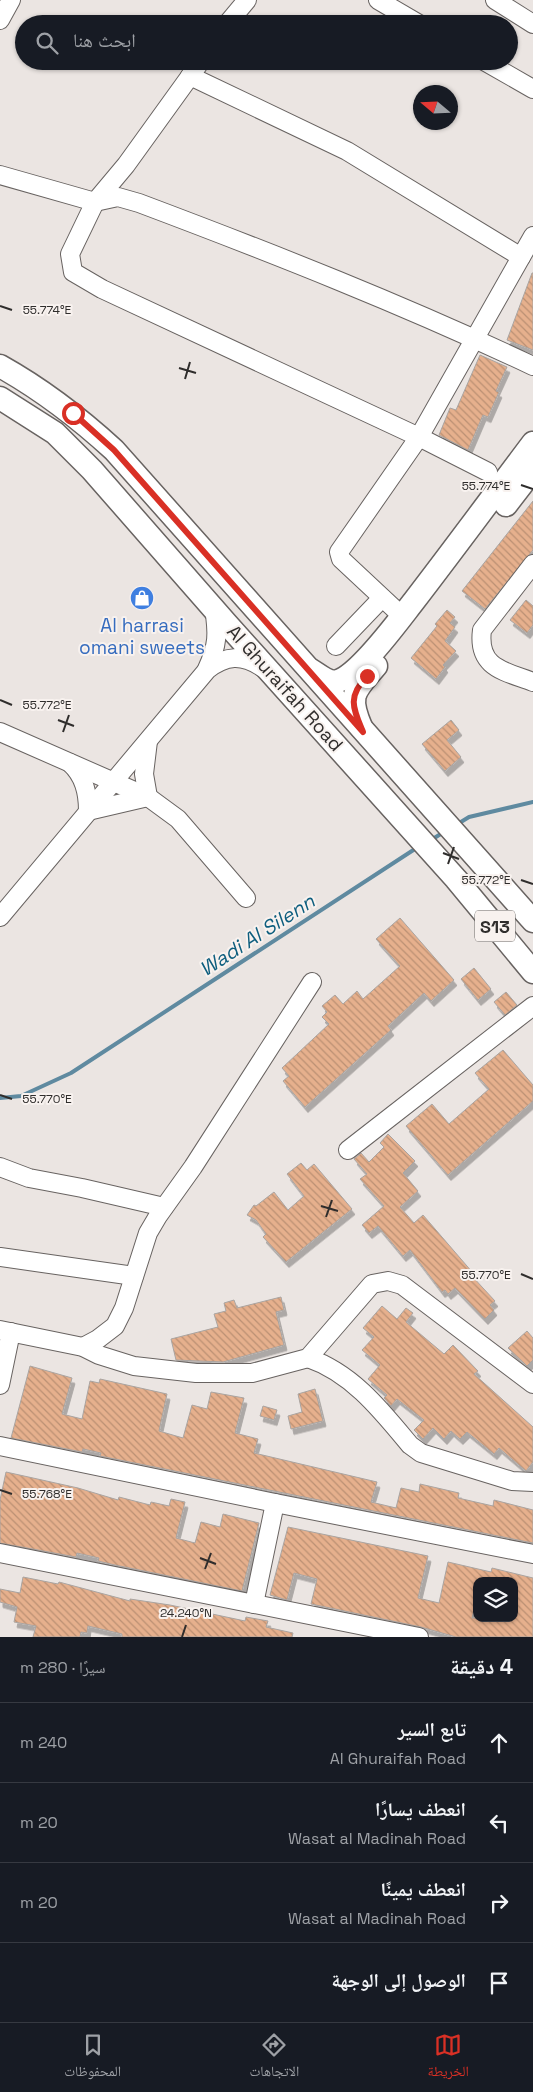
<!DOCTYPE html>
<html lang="ar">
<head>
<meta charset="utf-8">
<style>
  body { margin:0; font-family:"Space Grotesk","Noto Naskh Arabic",sans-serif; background:#20242c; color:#f1f3f6; direction:rtl }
  .controls { position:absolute; right:15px; bottom:15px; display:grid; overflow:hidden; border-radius:10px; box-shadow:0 1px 4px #0004 }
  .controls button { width:45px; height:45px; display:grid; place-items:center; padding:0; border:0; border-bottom:1px solid #363941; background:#171b24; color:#f1f3f6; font:25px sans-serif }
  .compass { position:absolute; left:413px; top:85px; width:45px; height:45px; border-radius:50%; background:#171b24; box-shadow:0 1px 4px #0004; rotate:289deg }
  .stop { position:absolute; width:15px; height:15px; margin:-11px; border:4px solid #d93025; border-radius:50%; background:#fff }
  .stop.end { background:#d93025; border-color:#fff; box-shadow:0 1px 5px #0008 }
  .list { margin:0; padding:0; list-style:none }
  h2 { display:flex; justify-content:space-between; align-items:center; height:65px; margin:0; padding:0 20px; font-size:21px }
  h2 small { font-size:16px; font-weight:400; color:#9ea1a6 }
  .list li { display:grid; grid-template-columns:32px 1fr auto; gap:15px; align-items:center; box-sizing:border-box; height:80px; padding:0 20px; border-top:1px solid #363941 }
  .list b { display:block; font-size:19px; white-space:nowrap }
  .list p { margin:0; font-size:16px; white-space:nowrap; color:#9ea1a6 }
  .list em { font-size:16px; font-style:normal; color:#9ea1a6 }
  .icon { flex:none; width:28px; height:28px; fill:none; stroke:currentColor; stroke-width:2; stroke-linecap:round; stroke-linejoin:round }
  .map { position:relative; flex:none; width:533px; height:1637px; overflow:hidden; direction:ltr }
  .search { position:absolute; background:#171b24; box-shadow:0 1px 4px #0004; left:15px; right:15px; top:15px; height:55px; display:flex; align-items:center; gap:12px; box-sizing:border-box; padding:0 18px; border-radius:28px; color:#9ea1a6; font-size:19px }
  .sheet { height:385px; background:#171b24 }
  nav { display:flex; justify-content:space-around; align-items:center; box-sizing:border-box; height:70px; border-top:1px solid #363941; background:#171b24; font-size:14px; color:#9ea1a6 }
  nav a { display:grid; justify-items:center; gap:2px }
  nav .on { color:#d93025 }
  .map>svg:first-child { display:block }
</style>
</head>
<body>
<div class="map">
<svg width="533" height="1637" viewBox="0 0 533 1637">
  <defs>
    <pattern id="building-back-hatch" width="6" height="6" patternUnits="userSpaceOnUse" patternTransform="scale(1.25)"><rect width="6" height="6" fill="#e6b08d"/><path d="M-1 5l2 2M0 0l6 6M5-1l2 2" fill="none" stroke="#bb9073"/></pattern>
    <filter id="shadow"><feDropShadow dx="3" dy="5.5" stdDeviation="0" flood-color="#0004"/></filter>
  </defs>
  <rect width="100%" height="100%" fill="#ebe5e2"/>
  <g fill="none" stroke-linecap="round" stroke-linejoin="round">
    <g stroke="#5f8aa0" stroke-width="4">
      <path d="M456,825L469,817L533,802"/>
      <path d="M431,840L444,832"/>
      <path d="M0,1098L21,1096L71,1073L418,847"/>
    </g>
  </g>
  <g fill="url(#building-back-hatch)" stroke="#a9a4a1" fill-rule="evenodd" filter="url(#shadow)">
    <path d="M532,273H533V350L507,340Z"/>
    <path d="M480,355L507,367L496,391L499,392L488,417L483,415L468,450L439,435L450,408L456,410Z"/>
    <path d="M533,501V550L485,609L462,591Z"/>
    <path d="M526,600L533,606V625L527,633L510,620Z"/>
    <path d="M447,610L455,617L450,623L455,627L445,641L456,651L443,665L445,667L436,679L411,658L437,626L435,624Z"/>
    <path d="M451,720L459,730L447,740L461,757L445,771L422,744Z"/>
    <path d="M400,918L454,980L431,1001L424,993L388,1026L391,1030L305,1107L283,1081L289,1076L282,1068L329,1024L322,1017L327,1012L322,1006L335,995L343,1004L357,991L363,999L400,966L376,939Z"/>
    <path d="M474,968L491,989L478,1000L461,979Z"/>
    <path d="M506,992L517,1005L505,1015L494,1002Z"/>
    <path d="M503,1050L533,1085V1101L448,1175L406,1126L432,1104L449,1124L489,1089L475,1073Z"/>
    <path d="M388,1134L415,1161L403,1173L418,1191L400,1207L414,1223L423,1215L473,1273L471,1275L495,1301L490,1305L494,1310L485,1319L455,1288L448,1294L445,1290L442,1292L410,1250L403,1256L378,1226L369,1233L362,1225L384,1206L360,1179L367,1174L354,1159L361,1153L369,1162L384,1147L380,1143Z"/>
    <path d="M301,1163L307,1170L314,1164L352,1209L286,1262L263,1237L266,1234L256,1220L247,1215L254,1205L256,1206L274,1192L288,1210L304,1196L287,1174Z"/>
    <path d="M281,1297L284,1310L276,1312L284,1345L223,1362L176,1360L171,1339L218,1327L214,1314L226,1311L224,1303L234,1300L237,1308Z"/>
    <path d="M382,1306L397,1319L406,1308L413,1313L406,1322L444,1354L453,1345L478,1371L474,1374L533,1427V1462L526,1471L499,1448L494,1454L467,1432L460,1439L451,1431L444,1439L433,1428L423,1439L414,1430L424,1420L397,1399L391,1406L384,1398L387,1395L368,1379L380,1365L362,1350L374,1337L363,1328Z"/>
    <path d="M527,1331L533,1338V1360L527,1366L508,1348Z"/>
    <path d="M30,1366L72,1378L62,1414L82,1419L90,1381L99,1383L100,1379L167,1394L159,1431L183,1438L192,1405L207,1409L211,1392L244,1398L235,1433L258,1439L254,1453L377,1482L371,1502L396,1508L401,1488L419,1492L420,1484L459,1493L458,1498L493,1506L494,1500L533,1510V1543L100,1456L101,1453L83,1449L82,1452L11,1438Z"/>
    <path d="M315,1389L323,1421L291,1429L288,1416L302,1412L298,1394Z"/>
    <path d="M263,1406L277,1410L274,1420L260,1416Z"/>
    <path d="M6,1472L78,1488L118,1500L119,1497L150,1505L151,1502L169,1506L171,1499L185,1502L176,1538L195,1543L201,1522L220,1527L223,1514L259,1523L242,1591L115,1565L98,1561L99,1558L77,1553L76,1557L0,1543V1500Z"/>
    <path d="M288,1527L428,1556L418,1598L439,1603L448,1562L491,1572L492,1568L533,1578V1637H456L421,1627L311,1604L317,1579L294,1573L287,1600L270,1595ZM477,1581H514V1618H472L477,1598Z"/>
    <path d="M23,1577L58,1584L59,1582L130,1601V1599L170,1605L245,1621L246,1617L268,1621L266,1627L293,1633L292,1637H122V1634L88,1626L87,1633L81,1632L80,1637H33L36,1626L14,1622L17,1607L0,1602V1589L20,1593Z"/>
  </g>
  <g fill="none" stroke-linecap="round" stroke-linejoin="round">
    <g stroke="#686361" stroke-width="20">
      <g id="minor">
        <path d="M378,0L419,24"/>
        <path d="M495,0L533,24"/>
        <path d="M0,20L11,0"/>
        <path d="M227,24L247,0"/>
        <path d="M201,61L126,165L95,202L70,254L73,272L102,289L419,437L488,472"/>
        <path d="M484,61L533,89"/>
        <path d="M190,76L347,151L521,257L419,437L339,552L341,559L402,616"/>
        <path d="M0,175L95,202L118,197L139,203C272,253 404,305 533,366"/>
        <path d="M521,257L533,236"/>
        <path d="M533,564L482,630C477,668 504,671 533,682"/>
        <path d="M336,646L382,598"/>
        <path d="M207,669C218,645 218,634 214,608"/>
        <path d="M0,732L148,797L178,819L246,898"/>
        <path d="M70,763C84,776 88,792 88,811L148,797L144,774L148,741"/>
        <path d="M0,917L207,670C226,655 242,654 263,668"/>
        <path d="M348,1150L533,1006"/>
        <path d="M0,1167L29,1178L82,1188L164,1207"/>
        <path d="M0,1257L134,1276"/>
        <path d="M0,1330L83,1347L99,1355L134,1366L196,1373H252L308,1358L372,1284L388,1281L402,1285L533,1384"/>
        <path d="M83,1347L98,1339L115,1326L124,1308L148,1233L158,1216L193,1167L312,982"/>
        <path d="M308,1358C352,1373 381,1410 410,1445L421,1453L512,1481L533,1482"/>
        <path d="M0,1385L11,1332"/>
        <path d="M0,1446L275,1503L533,1554"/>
        <path d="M0,1553L419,1637"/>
        <path d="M254,1604L275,1503"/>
      </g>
    </g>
    <g stroke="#686361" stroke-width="25">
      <g id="major">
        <path d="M0,366C43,390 78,417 114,450L533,921"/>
        <path d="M0,398L55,433L92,470L226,623L456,879L533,972"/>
        <path d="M506,505L533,470"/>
        <path d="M311,670C318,674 329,684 338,681C360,674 399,620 414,601C454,549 493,496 533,443"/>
        <path d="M361,727C347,694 355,691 376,666"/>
      </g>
    </g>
    <use href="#minor" stroke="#fff" stroke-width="18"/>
    <use href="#major" stroke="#fff" stroke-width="22"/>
  </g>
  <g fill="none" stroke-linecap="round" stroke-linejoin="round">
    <path stroke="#d93025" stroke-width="6" d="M73,413L114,450L363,732C353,708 347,697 367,676"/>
  </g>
  <path fill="none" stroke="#2f2d2c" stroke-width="2" d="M0,306L12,310M179,368L196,373M185,379L190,362M521,485L533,489M0,700L12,705M58,720L74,726M63,732L69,715M443,853L459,859M448,864L454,847M521,880L533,884M0,1095L12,1099M321,1206L338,1211M326,1217L332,1200M521,1274L533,1279M0,1490L12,1494M200,1558L216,1564M205,1569L211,1553M182,1637L186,1625"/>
  <defs>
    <g id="shop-disc" transform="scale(1.25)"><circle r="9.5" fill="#3f7fe0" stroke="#f8f2ef"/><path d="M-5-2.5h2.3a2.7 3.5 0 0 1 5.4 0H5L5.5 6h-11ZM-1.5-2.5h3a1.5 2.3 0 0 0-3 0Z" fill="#fff"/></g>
  </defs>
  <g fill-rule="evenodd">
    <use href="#shop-disc" x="142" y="598"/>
  </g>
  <g text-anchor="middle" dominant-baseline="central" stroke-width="4" stroke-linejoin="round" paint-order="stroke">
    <rect fill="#f8f2ef" stroke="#6b6866" stroke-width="1" x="475" y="910.5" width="40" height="31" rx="4"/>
    <g font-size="18" font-weight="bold" fill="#2f2d2c">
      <text x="495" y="926">S13</text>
    </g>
    <g font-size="19" fill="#366cbe" stroke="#f8f2ef">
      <text x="142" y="625">Al harrasi<tspan x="142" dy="22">omani sweets</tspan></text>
    </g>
    <g font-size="19" fill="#2f2d2c" stroke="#f8f2ef">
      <text transform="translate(285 688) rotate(48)">Al Ghuraifah Road</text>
    </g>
    <g font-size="20" font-style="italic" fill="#0e5e7e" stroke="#f8f2ef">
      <text transform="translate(257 935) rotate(-33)">Wadi Al Silenn</text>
    </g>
  </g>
  <g font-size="12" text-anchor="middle" fill="#2f2d2c" stroke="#f8f2ef" stroke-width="4" stroke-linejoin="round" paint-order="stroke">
    <text x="47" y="314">55.774°E</text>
    <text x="486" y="490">55.774°E</text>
    <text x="47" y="709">55.772°E</text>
    <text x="486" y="884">55.772°E</text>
    <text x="47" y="1103">55.770°E</text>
    <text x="486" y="1279">55.770°E</text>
    <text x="47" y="1498">55.768°E</text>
    <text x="186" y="1617">24.240°N</text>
  </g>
</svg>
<div class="controls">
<button><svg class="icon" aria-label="layers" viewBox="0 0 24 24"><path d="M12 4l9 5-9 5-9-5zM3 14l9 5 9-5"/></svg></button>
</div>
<svg class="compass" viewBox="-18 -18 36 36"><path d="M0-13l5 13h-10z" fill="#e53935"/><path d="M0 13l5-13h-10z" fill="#9ea1a6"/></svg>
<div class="stop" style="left:73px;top:413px"></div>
<div class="stop end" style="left:367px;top:676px"></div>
<div class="search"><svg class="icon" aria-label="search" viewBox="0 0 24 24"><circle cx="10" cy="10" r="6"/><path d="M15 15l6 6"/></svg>ابحث هنا</div>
</div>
<section class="sheet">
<h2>4 دقيقة<small>سيرًا · 280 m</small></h2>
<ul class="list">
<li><svg class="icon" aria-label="ahead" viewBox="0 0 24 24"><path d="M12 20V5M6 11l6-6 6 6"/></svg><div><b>تابع السير</b><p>Al Ghuraifah Road</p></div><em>240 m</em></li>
<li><svg class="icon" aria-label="left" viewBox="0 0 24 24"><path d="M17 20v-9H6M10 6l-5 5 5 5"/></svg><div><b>انعطف يسارًا</b><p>Wasat al Madinah Road</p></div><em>20 m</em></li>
<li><svg class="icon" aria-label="right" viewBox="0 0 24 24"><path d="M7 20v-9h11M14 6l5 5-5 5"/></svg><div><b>انعطف يمينًا</b><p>Wasat al Madinah Road</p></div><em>20 m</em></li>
<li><svg class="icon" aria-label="arrive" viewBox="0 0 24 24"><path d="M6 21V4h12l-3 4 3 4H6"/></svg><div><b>الوصول إلى الوجهة</b></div></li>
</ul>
</section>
<nav>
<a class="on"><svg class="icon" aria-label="map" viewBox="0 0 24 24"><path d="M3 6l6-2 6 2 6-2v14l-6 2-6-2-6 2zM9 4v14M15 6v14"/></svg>الخريطة</a>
<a><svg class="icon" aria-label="directions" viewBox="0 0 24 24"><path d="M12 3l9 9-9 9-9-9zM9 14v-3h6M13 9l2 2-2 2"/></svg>الاتجاهات</a>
<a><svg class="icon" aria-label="saved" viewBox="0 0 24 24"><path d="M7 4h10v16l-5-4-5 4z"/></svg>المحفوظات</a>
</nav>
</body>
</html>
